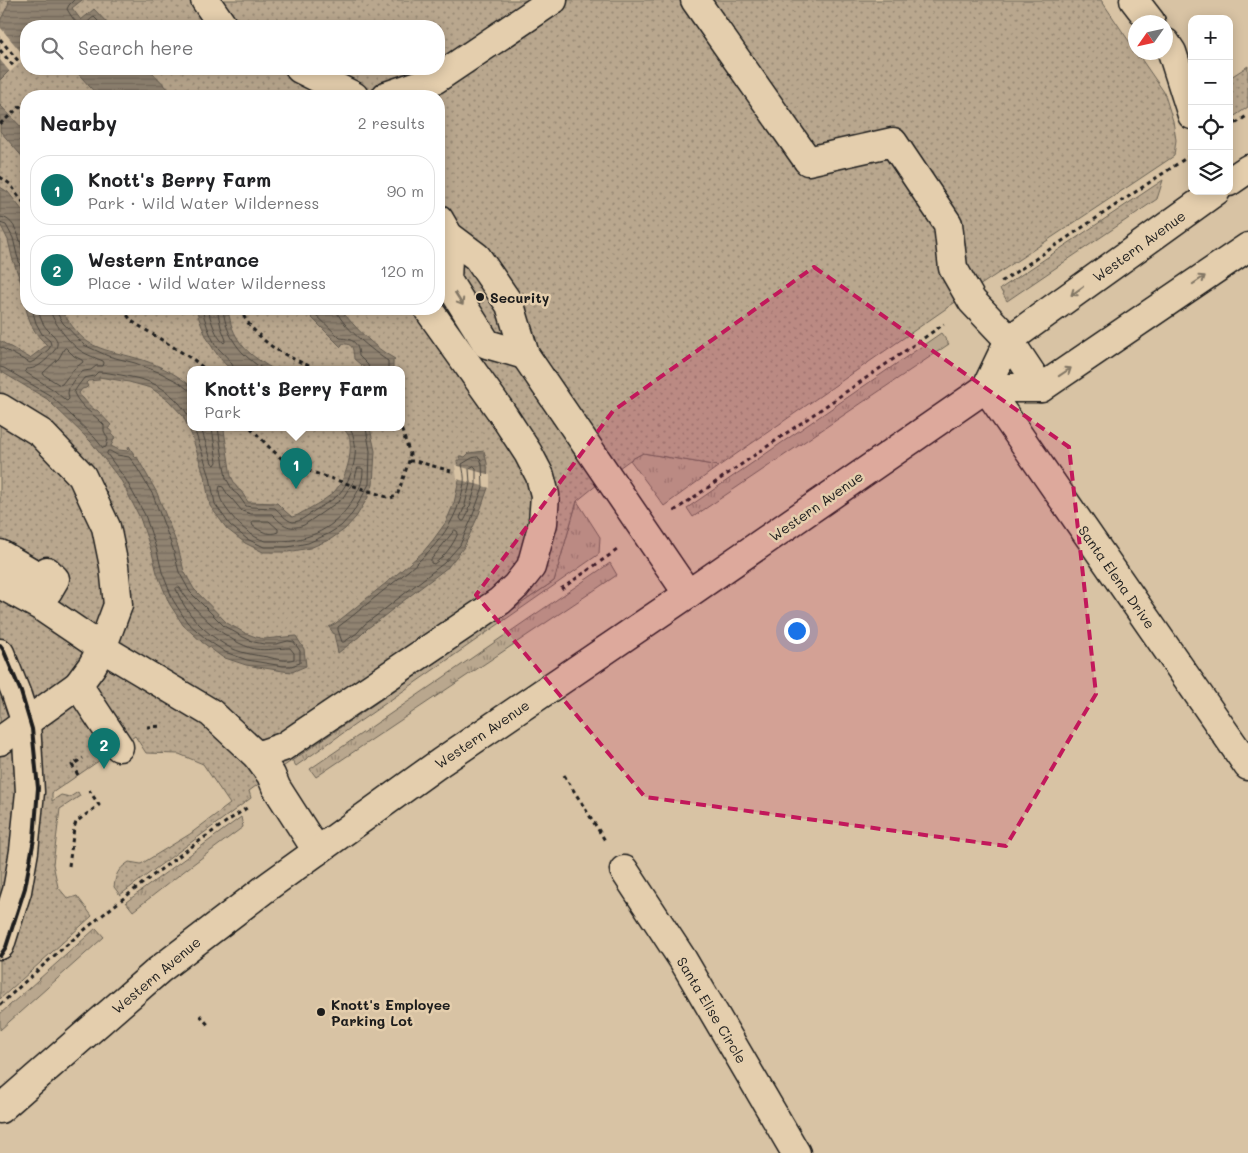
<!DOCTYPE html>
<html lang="en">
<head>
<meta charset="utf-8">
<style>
  body { margin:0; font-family:Mali,sans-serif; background:#f2f2f2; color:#202124 }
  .controls { position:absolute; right:15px; top:15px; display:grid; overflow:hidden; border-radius:10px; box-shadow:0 2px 12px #0003 }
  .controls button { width:45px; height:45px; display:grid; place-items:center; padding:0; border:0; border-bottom:1px solid #e0e0e0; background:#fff; color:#202124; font:25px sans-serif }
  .compass { position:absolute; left:1128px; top:15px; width:45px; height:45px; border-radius:50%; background:#fff; box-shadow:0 2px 12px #0003; rotate:236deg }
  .you { position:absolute; left:796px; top:630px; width:18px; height:18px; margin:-12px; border:4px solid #fff; border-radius:50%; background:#1a73e8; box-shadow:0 0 0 8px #1a73e833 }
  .badge { display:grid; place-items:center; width:32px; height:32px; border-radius:50%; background:#0f766e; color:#fff; font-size:16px; font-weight:700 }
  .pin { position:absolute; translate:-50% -41px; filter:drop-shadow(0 1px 2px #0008) }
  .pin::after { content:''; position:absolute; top:26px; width:18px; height:15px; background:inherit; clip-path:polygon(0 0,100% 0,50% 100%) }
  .popup { position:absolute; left:187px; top:366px; width:218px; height:65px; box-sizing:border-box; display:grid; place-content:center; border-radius:10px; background:#fff; filter:drop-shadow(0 1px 4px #0005); font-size:16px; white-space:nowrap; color:#757577 }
  .popup b { font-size:19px; color:#202124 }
  .popup::after { content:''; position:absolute; left:50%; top:100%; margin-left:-10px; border:10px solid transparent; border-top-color:#fff }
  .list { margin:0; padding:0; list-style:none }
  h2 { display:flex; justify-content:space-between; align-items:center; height:65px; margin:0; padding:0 20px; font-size:21px }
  h2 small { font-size:16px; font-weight:400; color:#757577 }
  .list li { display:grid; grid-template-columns:32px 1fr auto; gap:15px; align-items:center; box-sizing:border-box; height:70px; margin:0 10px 10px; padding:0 10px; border:1px solid #e0e0e0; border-radius:20px }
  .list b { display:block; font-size:19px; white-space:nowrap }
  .list p { margin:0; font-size:16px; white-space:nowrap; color:#757577 }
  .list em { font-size:16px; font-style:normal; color:#757577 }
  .icon { flex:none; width:28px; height:28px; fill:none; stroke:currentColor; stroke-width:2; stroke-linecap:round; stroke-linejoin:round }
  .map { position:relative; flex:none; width:1248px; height:1153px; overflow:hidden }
  .search { position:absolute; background:#fff; box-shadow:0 2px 12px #0003; left:20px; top:20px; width:425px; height:55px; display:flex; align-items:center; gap:12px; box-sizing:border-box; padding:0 18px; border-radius:20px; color:#757577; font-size:19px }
  .panel { position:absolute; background:#fff; box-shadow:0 2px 12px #0003; left:20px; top:90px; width:425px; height:225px; border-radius:20px }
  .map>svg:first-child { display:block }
</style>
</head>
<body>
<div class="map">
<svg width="1248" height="1153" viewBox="0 0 1248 1153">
  <defs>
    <pattern id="grass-tufts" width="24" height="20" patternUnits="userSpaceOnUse" patternTransform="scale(1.25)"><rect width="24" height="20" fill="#b9a78e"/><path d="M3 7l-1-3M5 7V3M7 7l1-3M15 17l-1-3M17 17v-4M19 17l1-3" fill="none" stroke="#968773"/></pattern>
    <pattern id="park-dots" width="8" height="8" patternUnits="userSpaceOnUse" patternTransform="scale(1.25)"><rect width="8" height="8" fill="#b9a78e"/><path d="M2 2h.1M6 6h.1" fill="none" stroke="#968773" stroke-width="1.8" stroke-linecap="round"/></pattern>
    <pattern id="water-rules" width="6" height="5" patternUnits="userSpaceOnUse" patternTransform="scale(1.25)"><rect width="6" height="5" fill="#908371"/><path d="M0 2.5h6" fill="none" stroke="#756a5c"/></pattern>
  </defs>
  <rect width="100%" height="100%" fill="#d8c3a4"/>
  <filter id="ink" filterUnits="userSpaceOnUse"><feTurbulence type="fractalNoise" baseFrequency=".02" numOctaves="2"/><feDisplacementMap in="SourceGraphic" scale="10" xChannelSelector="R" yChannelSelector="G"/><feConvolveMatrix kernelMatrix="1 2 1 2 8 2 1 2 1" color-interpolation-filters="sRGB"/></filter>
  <g filter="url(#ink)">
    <g fill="url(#grass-tufts)" stroke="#6a6255">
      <path d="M941,333L949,344L693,517L687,508Z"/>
      <path d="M643,453L719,466L664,506L630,460Z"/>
      <path d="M577,501L600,537L599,554L296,766L292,760L554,581Z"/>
      <path d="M610,563L617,575L316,777L310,769Z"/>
      <path d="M241,817L243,827L192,865L133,911L126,902Z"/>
      <path d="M96,928L104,937L0,1030V1014Z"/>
    </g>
    <g fill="url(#park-dots)" stroke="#6a6255" fill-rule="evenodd">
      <path d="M0,0H1101L1135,50L1136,52L1137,53L1164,92L1173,121L1176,140L1174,156L967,294L719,466L643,453L630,460L608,476L577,501L554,581L271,775L249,791L251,798L120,895L114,887C116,874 117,870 129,862L141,864L190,834L230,804L203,764L179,754L146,753L135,736L52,793V801L61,795L70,797L78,792L80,796L60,809L53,864L58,887L68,899L77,896L92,916L0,999ZM26,26H439V69H26ZM26,96H439V309H26ZM191,370H401V428H191Z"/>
      <path d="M1248,66V107L1229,120V77H1231Z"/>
      <path d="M1163,180L1157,199L1007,301L1000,289Z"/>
    </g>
    <g fill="url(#water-rules)" stroke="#625a4f">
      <path d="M9,0H82L72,8L81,20L94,9L110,26H26V55L25,59L9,71L0,80V21L8,5Z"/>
      <path d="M74,69H149L175,96H98Z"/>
      <path d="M0,105L26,132V161L0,131Z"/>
      <path d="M0,187L8,192L26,215V308L21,283L12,257L8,240L0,224Z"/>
      <path d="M26,309H61C66,318 78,336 88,342C102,351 119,353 136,358C155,363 175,373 191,386V428H222L224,430L231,476L237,488L241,491L248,502L277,503L285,511L292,517L298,515C308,509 326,500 334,492C345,481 352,457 350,441C350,436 346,432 343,428H370L375,451L373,485L367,499L356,517L345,529L331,539L310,548L288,552H263L245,543L227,529L210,506L205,479L192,436L183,416L168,400L151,388L129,382L99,377V380L88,381L86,383L88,386L86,388L82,389L79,393C80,395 81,397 83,398C86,402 91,407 95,410H97L111,425L108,429L112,431V435L115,437L111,446L119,450L128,451L129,446L136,458L137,457L157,493L178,547L184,571L194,589L227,623L245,633L256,637L264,639L296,636L304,649L306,666L292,672L283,671L246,665L222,657L202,642L183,625L169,603L157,573L152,553L140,518L122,482L91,442L47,399L0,371V341L30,358L47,345C34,333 31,326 26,309Z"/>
      <path d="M196,309H227C229,314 230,319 231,324C239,348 254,358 275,370H231C212,352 203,333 196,309Z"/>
      <path d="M303,309H340C356,328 373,347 395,359L393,361V368L394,370H367L354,359C353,350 354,343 342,344L341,347Z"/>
      <path d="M484,451L487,463L488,488L479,514L464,547L448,567L398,605L383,617L368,628L360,636L338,653L334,634L329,627L336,623L396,575L423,552L433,540L446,522L454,503L459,480L457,460H460L459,456H461L465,457L469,453Z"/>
    </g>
    <g fill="#d8c3a4">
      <path d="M0,27L26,58L10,72L0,60Z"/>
      <path d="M455,465L490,475V488L457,479Z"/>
    </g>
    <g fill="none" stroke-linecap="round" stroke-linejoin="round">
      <g stroke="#4a453e" stroke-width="1">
        <path d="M74,0L69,5L67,9C70,14 76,26 83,24C87,24 91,18 94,17L103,26"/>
        <path d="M0,217C19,218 21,249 26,263"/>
        <path d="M0,223L6,225L13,238L17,255L26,283"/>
        <path d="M38,309C40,317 42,324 48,330C50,332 52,334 54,336C62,345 53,352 47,359C40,365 36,369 26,369L25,372L54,390L65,400L67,401L69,399L68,393L69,388L80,373L84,371L91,370L96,366H103L104,363L103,361C96,358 87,355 81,351C71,345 51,320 50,309"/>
        <path d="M57,309V313L63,323L84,345L108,356L135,363L161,373L180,383L187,389H191"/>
        <path d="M202,309C205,321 209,333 215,344C220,352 233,360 234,370"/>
        <path d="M208,309C210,318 216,338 224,343L226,340L221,327L217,309"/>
        <path d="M223,309C226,337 241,356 265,370"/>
        <path d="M310,309L340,338C353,339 358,342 359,356L368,365L369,370"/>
        <path d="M336,309C338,323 375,353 388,361V370"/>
        <path d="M0,347L30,363L36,360L49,349L51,345L50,341L42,334L36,323L32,309"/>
        <path d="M66,348L74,356L82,360L83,362L74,369L62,384L60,385L44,375L43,373L59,358L64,349Z"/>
        <path d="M0,367L4,368L51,396L95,438L103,448L106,447L108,439L104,431V425C94,414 80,407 74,393C75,389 82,381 84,378L94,376L98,372C106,372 114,374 121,375C131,377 143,379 152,383C168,390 184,405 191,421"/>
        <path d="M194,428L210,477L215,504L230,525L247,539L264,547H288L308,543L328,534L341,526L352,514L362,497L369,484L370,451L366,428"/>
        <path d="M201,428L212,463L215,465L217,462L212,428"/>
        <path d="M218,428L226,478L233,491L238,495L246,506L251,507L275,508C280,512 286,521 293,522C300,522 308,515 314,511C321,506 330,502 337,496C352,482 363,445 349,428"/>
        <path d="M108,451H110L117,455L129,457L134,463L153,495L173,549L179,572L190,592L224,626L243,637L254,642L264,644H276L288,641L294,642L300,651V663L291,666H283L247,660L225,652L206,639L187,622L173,600L162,572L157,551L145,515L126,480L107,454Z"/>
        <path d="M478,457L480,458L482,464L483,487L471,520L460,545L444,563L395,601L380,613L365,624L357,633L344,642H342L338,630V627C353,616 368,603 383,591C421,561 456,534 464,483C465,477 463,470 462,464L472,458Z"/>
        <path d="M474,466L476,468V486L470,506L468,508C470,511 466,517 464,521H462L460,518L464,508L466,507L465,505L470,483L469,469Z"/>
        <path d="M358,468H361L363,469C363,483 359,490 352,501C336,528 309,541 278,541C274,541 270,541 266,541C251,538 236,522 228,511C222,503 217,495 220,486L223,487L228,495L232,499L242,511L251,514H272C282,524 288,531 304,525L342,499L354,481Z"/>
        <path d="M254,521H269L278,529V532C269,536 260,531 253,526L252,523Z"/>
        <path d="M455,530L457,531L458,533C453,545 445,556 434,564L431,563V560Z"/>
        <path d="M178,587L180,588C193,611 228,643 255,649C267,651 278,648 290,648L294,653V659C286,662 276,659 268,657C254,655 239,653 227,646C205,633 185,613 176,589Z"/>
      </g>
      <g stroke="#1c1c1c" stroke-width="31">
        <g id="minor">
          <path d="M205,0L223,26"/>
          <path d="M695,0L808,161L893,142L948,224L953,268L972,301L1009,340L1041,388"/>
          <path d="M1134,0L1151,22"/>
          <path d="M1166,43L1172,52L1192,115"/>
          <path d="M300,69L354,96"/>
          <path d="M386,96L436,79L553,0"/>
          <path d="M439,219L449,236L477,257L510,305L525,355L688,594"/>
          <path d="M449,236L447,280L487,344L525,355"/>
          <path d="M986,388L1248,766"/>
          <path d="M0,408L41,433L82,476L106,527L114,566L118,605L102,648L92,666L78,685L0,741"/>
          <path d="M0,554L43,579L47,571L55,579L48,591L0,562"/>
          <path d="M0,584L40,606L102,648L211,713L257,756L283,747L500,601L516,586L531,567L543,523L545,495L540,476L528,453L500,410L428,309"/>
          <path d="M0,653L16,693L26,723L30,792L24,851L17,891L0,945"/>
          <path d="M78,685L119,747"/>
          <path d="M257,756L271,775L276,787L317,851"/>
          <path d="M624,870L683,960L796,1153"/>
        </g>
      </g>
      <g stroke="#1c1c1c" stroke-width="31">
        <g id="major">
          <path d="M1229,182L1248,169"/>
          <path d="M986,388H1041L1248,247"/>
          <path d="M0,1109L159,970L270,885L441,762L688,594L986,388L1009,340L1216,191"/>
        </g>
      </g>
      <g stroke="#1c1c1c" stroke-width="3" stroke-dasharray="4 4" stroke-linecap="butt">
        <path d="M0,39L20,63"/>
        <path d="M0,50L15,68"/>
        <path d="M0,124L22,105"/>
        <path d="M1229,128L1248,115"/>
        <path d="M0,177L10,184L26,206"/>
        <path d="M1001,282L1192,154"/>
        <path d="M122,309L133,322L194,360L206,370"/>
        <path d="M239,309C245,318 250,327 258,334C274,352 298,361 319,370"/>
        <path d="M251,428L269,447L283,460L300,468L390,498L397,496L409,461L410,454L401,428"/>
        <path d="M409,461H415L451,471"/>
        <path d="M674,511L944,324"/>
        <path d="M561,589L617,550"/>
        <path d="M147,727L163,726"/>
        <path d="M78,775L72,765L83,758"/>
        <path d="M564,775L606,842"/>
        <path d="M69,866L74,828L76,822L99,805L89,790"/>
        <path d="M0,1005C77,932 160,867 248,807"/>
        <path d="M200,1015L209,1026"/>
      </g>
      <use href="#minor" stroke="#e4cead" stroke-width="28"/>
      <use href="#major" stroke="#e4cead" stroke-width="28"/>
      <path stroke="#1c1c1c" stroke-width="4" d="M0,645L3,649L21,692L32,729L38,788L34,839L25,888L6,947L0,956"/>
    </g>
    <defs><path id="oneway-shaft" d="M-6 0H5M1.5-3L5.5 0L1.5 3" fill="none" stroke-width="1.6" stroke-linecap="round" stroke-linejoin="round" transform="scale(1.25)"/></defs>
    <g stroke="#807564">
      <use href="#oneway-shaft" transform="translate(1199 280) rotate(-34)"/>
      <use href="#oneway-shaft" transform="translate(1077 291) rotate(144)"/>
      <use href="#oneway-shaft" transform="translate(459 299) rotate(58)"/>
      <use href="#oneway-shaft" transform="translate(1065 372) rotate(-34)"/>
    </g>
  </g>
  <path fill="#c2185b" fill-opacity="0.2" stroke="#c2185b" stroke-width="4" stroke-dasharray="10 6" stroke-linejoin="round" d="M814,267L1069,447L1096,694L1006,846L645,797L476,595L613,411Z"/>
  <g fill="#1c1c1c" stroke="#e4cead" stroke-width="2">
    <circle cx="480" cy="297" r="5"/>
    <circle cx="321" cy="1012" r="5"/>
  </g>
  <g text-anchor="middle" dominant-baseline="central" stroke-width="5" stroke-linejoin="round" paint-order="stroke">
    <g font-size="14" fill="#1c1c1c" stroke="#e4cead">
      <text transform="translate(1139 246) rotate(-36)">Western Avenue</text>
      <text transform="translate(816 506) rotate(-35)">Western Avenue</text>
      <text transform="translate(1117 577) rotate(55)">Santa Elena Drive</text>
      <text transform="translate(482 734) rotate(-34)">Western Avenue</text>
      <text transform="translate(156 975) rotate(-40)">Western Avenue</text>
      <text transform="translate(712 1010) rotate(59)">Santa Elise Circle</text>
    </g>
    <g font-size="14" font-weight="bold" fill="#1c1c1c" stroke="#e4cead" text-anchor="start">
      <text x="490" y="297">Security</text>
      <text x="331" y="1004">Knott's Employee<tspan x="331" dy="16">Parking Lot</tspan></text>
    </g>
  </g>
</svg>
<div class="controls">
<button>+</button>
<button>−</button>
<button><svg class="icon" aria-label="locate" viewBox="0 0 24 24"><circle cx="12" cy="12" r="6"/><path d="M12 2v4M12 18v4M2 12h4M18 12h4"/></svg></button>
<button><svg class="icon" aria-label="layers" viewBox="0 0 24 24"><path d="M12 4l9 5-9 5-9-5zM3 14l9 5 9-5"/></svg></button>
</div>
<svg class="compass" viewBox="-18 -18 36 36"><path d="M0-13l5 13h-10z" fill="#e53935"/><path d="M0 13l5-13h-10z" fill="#757577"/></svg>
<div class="you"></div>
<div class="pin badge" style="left:296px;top:489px">1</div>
<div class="popup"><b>Knott's Berry Farm</b>Park</div>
<div class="pin badge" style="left:104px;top:769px">2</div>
<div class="search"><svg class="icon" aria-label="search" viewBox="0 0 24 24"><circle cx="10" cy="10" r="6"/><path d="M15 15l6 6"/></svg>Search here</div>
<section class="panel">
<h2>Nearby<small>2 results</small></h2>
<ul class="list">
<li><span class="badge">1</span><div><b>Knott's Berry Farm</b><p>Park · Wild Water Wilderness</p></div><em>90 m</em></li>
<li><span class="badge">2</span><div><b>Western Entrance</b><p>Place · Wild Water Wilderness</p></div><em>120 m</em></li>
</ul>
</section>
</div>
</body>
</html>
